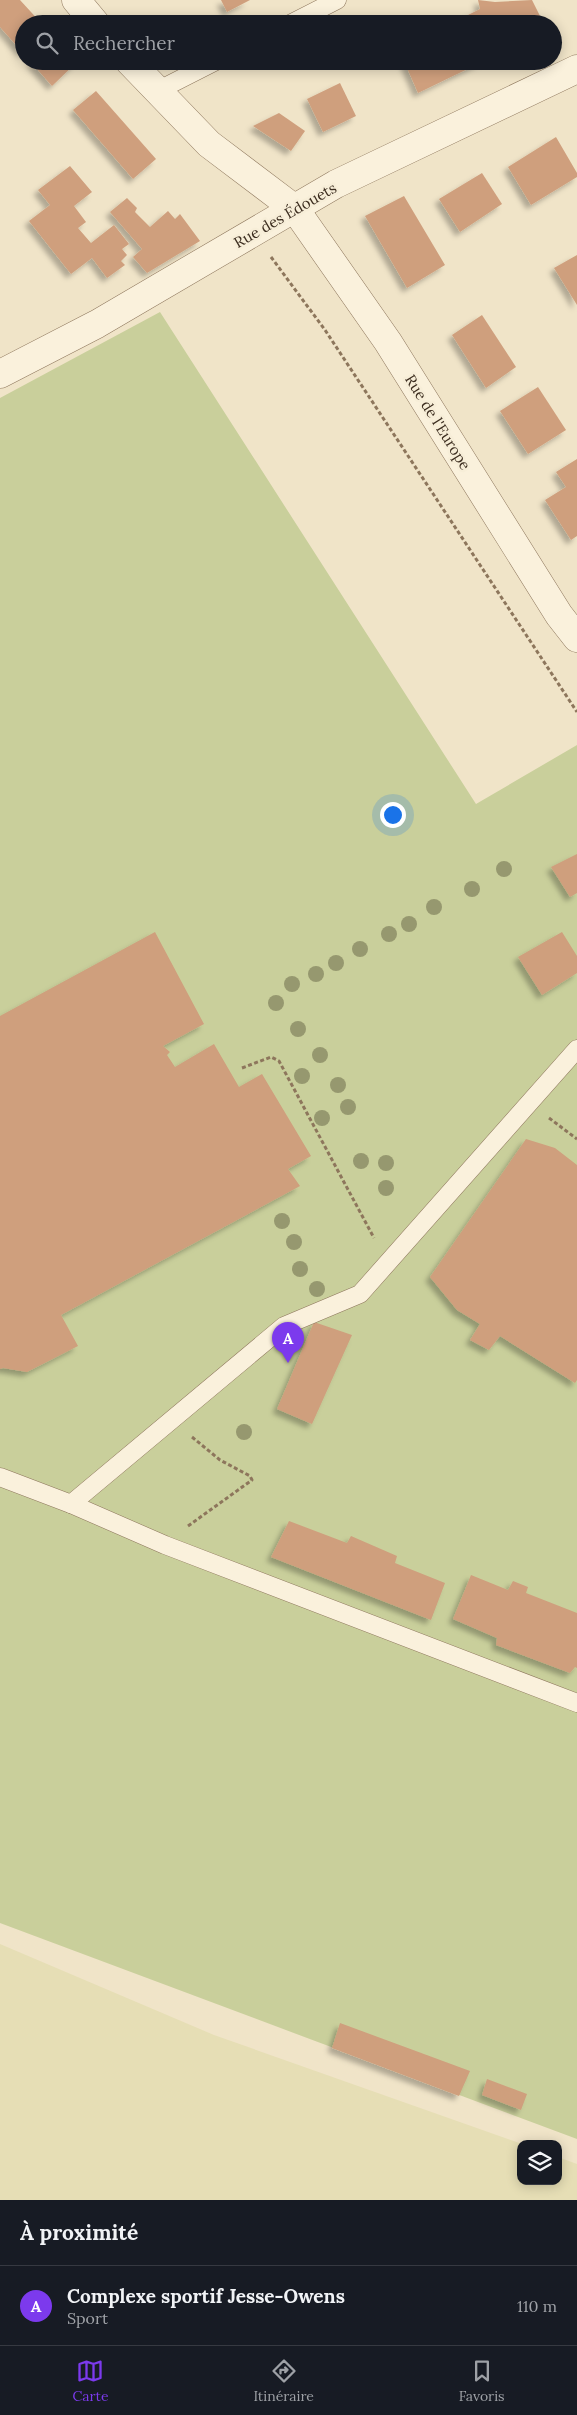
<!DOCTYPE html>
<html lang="fr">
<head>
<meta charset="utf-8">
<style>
  body { margin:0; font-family:Lora,serif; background:#20242c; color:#f1f3f6 }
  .controls { position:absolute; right:15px; bottom:15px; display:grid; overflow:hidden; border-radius:10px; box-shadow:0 2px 12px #0003 }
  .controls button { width:45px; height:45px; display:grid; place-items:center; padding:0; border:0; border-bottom:1px solid #363941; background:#171b24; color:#f1f3f6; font:25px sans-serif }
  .you { position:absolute; left:392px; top:814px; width:18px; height:18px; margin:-12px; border:4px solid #fff; border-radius:50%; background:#1a73e8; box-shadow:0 0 0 8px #1a73e833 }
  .badge { display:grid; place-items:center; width:32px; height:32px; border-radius:50%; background:#7c3aed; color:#fff; font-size:16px; font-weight:700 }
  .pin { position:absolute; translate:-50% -41px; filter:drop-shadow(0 1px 2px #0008) }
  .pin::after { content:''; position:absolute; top:26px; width:18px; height:15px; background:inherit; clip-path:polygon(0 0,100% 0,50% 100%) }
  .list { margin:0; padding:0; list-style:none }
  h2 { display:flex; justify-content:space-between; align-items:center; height:65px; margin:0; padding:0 20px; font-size:21px }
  h2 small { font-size:16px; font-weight:400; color:#9ea1a6 }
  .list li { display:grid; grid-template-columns:32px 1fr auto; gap:15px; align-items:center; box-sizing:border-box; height:80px; padding:0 20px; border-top:1px solid #363941 }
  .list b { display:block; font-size:19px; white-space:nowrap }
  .list p { margin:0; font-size:16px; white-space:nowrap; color:#9ea1a6 }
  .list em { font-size:16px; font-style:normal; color:#9ea1a6 }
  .icon { flex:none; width:28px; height:28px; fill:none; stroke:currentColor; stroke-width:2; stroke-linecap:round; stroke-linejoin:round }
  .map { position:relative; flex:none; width:577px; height:2200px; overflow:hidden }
  .search { position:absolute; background:#171b24; box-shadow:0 2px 12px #0003; left:15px; right:15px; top:15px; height:55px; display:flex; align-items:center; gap:12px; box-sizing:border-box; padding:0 18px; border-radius:28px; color:#9ea1a6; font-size:19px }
  .sheet { height:145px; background:#171b24 }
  nav { display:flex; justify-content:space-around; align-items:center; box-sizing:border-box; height:70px; border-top:1px solid #363941; background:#171b24; font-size:14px; color:#9ea1a6 }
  nav a { display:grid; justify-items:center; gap:2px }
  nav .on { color:#7c3aed }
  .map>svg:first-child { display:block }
</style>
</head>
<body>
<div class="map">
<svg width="577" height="2200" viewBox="0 0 577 2200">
  <defs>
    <filter id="shadow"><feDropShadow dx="-4.5" dy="4.5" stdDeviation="2.5" flood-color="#0004"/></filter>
  </defs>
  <rect width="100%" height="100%" fill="#f0e4c8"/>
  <path fill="#e6deb5" d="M0,1944L214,2035L522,2144L521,2181H558V2157L577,2164V2200H0Z"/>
  <path fill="#c9cf9b" d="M160,312L476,804L577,745V2139L0,1923V398Z"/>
  <g fill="#cf9f7d" filter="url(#shadow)">
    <path d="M0,0H20L42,24H24V54L0,27Z"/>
    <path d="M221,0H250L227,12Z"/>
    <path d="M478,0L495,2L532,0L544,24H450L480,9Z"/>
    <path d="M436,18L441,24H425L427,19Z"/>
    <path d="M30,61H78L52,86Z"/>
    <path d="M404,61H484L418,93Z"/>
    <path d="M340,83L356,116L323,132L307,99Z"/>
    <path d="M96,91L156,159L133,179L73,110Z"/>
    <path d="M279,113L305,131L291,151L253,126Z"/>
    <path d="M556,137L577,173V177L531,205L508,167Z"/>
    <path d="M70,166L92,192L74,206L86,222L78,228L91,243L114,225L129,244L122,249L127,255L121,261L125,265L107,278L92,258L71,274L29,221L50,205L38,190Z"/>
    <path d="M482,173L502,204L460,232L439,199Z"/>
    <path d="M404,196L445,265L407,288L365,216Z"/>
    <path d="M127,198L137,208L135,212L150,227L168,211L175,219L180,214L200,241L147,273L133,257L142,249L110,212Z"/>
    <path d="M577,255V305L554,268Z"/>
    <path d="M482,315L516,367L486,388L452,335Z"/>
    <path d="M538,387L566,430L528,454L500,411Z"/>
    <path d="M577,459V536L571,540L545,500L566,487L556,472Z"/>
    <path d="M577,854V893L570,897L551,867Z"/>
    <path d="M155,932L204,1024L163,1046L170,1052L167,1055L175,1067L214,1044L239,1087L262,1074L311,1156L288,1169L300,1186L61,1315L78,1346L27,1372L3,1368L0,1369V1016Z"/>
    <path d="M562,932L577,956V973L542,995L518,957Z"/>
    <path d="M526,1139L555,1148L577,1165V1380L575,1383L500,1336L489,1350L470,1340L480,1324L457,1310L430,1277Z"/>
    <path d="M314,1322L352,1335L312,1424L277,1409Z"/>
    <path d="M289,1521L347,1543L351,1536L397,1556L395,1563L445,1583L431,1620L271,1557Z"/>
    <path d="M471,1575L508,1590L513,1581L528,1587L526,1593L577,1613V1668L575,1667L570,1673L496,1645L497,1638L453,1619Z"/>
    <path d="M340,2023L470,2071L459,2096L332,2048Z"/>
    <path d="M487,2079L527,2094L521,2110L482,2095Z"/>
  </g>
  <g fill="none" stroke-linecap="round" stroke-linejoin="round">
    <g stroke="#8d765c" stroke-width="19">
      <g id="lane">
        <path d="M290,24L337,0"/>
        <path d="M159,90L216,61"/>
        <path d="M0,1477L71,1504L284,1326L360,1294L577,1049"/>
        <path d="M71,1504L165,1545L577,1703"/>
      </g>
    </g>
    <g stroke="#8d765c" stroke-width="29">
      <g id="street">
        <path d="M76,0L96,24"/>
        <path d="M129,61L209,144L295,209L388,342L559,615L577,638"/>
        <path d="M0,374L97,324L336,184L577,69"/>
      </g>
    </g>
    <g stroke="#8d765c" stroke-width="3" stroke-dasharray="4 2.5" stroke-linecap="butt">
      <path d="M271,257L325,330L577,712"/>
      <path d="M242,1068L271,1057L279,1061L374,1238"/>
      <path d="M549,1118L577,1139"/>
      <path d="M188,1526L252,1480L250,1476L220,1460L192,1437"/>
    </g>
    <use href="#lane" stroke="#faf1dc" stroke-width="18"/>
    <use href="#street" stroke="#faf1dc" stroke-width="28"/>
  </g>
  <g fill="#96986f">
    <circle cx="504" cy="869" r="8"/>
    <circle cx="472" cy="889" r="8"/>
    <circle cx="434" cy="907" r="8"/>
    <circle cx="409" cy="924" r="8"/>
    <circle cx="389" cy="934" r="8"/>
    <circle cx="360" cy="949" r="8"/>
    <circle cx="336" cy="963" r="8"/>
    <circle cx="316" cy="974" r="8"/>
    <circle cx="292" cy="984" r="8"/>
    <circle cx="276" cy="1003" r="8"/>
    <circle cx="298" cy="1029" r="8"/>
    <circle cx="320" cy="1055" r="8"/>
    <circle cx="302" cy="1076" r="8"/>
    <circle cx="338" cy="1085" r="8"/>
    <circle cx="348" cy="1107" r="8"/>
    <circle cx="322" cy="1118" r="8"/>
    <circle cx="361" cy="1161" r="8"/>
    <circle cx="386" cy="1163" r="8"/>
    <circle cx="386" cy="1188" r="8"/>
    <circle cx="282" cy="1221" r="8"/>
    <circle cx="294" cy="1242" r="8"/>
    <circle cx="300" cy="1269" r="8"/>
    <circle cx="317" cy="1289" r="8"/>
    <circle cx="244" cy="1432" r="8"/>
  </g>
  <g text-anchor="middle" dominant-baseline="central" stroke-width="5" stroke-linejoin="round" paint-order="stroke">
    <g font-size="15" fill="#3d2e20" stroke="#f7eed8">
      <text transform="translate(285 215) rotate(-30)">Rue des Édouets</text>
      <text transform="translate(438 422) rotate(58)">Rue de l'Europe</text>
    </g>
  </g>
</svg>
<div class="controls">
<button><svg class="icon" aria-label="layers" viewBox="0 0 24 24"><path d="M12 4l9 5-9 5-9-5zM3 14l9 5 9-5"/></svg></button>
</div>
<div class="you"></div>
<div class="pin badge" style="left:288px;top:1363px">A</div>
<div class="search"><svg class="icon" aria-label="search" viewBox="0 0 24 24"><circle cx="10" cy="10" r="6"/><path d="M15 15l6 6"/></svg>Rechercher</div>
</div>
<section class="sheet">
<h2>À proximité<small></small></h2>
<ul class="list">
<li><span class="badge">A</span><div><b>Complexe sportif Jesse-Owens</b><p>Sport</p></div><em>110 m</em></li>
</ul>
</section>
<nav>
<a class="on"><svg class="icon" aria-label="map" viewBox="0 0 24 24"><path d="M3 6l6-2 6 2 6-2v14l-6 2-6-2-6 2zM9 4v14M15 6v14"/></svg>Carte</a>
<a><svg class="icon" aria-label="directions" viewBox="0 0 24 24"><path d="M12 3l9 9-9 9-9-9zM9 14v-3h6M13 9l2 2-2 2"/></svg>Itinéraire</a>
<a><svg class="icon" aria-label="saved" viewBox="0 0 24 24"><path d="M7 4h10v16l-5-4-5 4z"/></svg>Favoris</a>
</nav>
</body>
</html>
